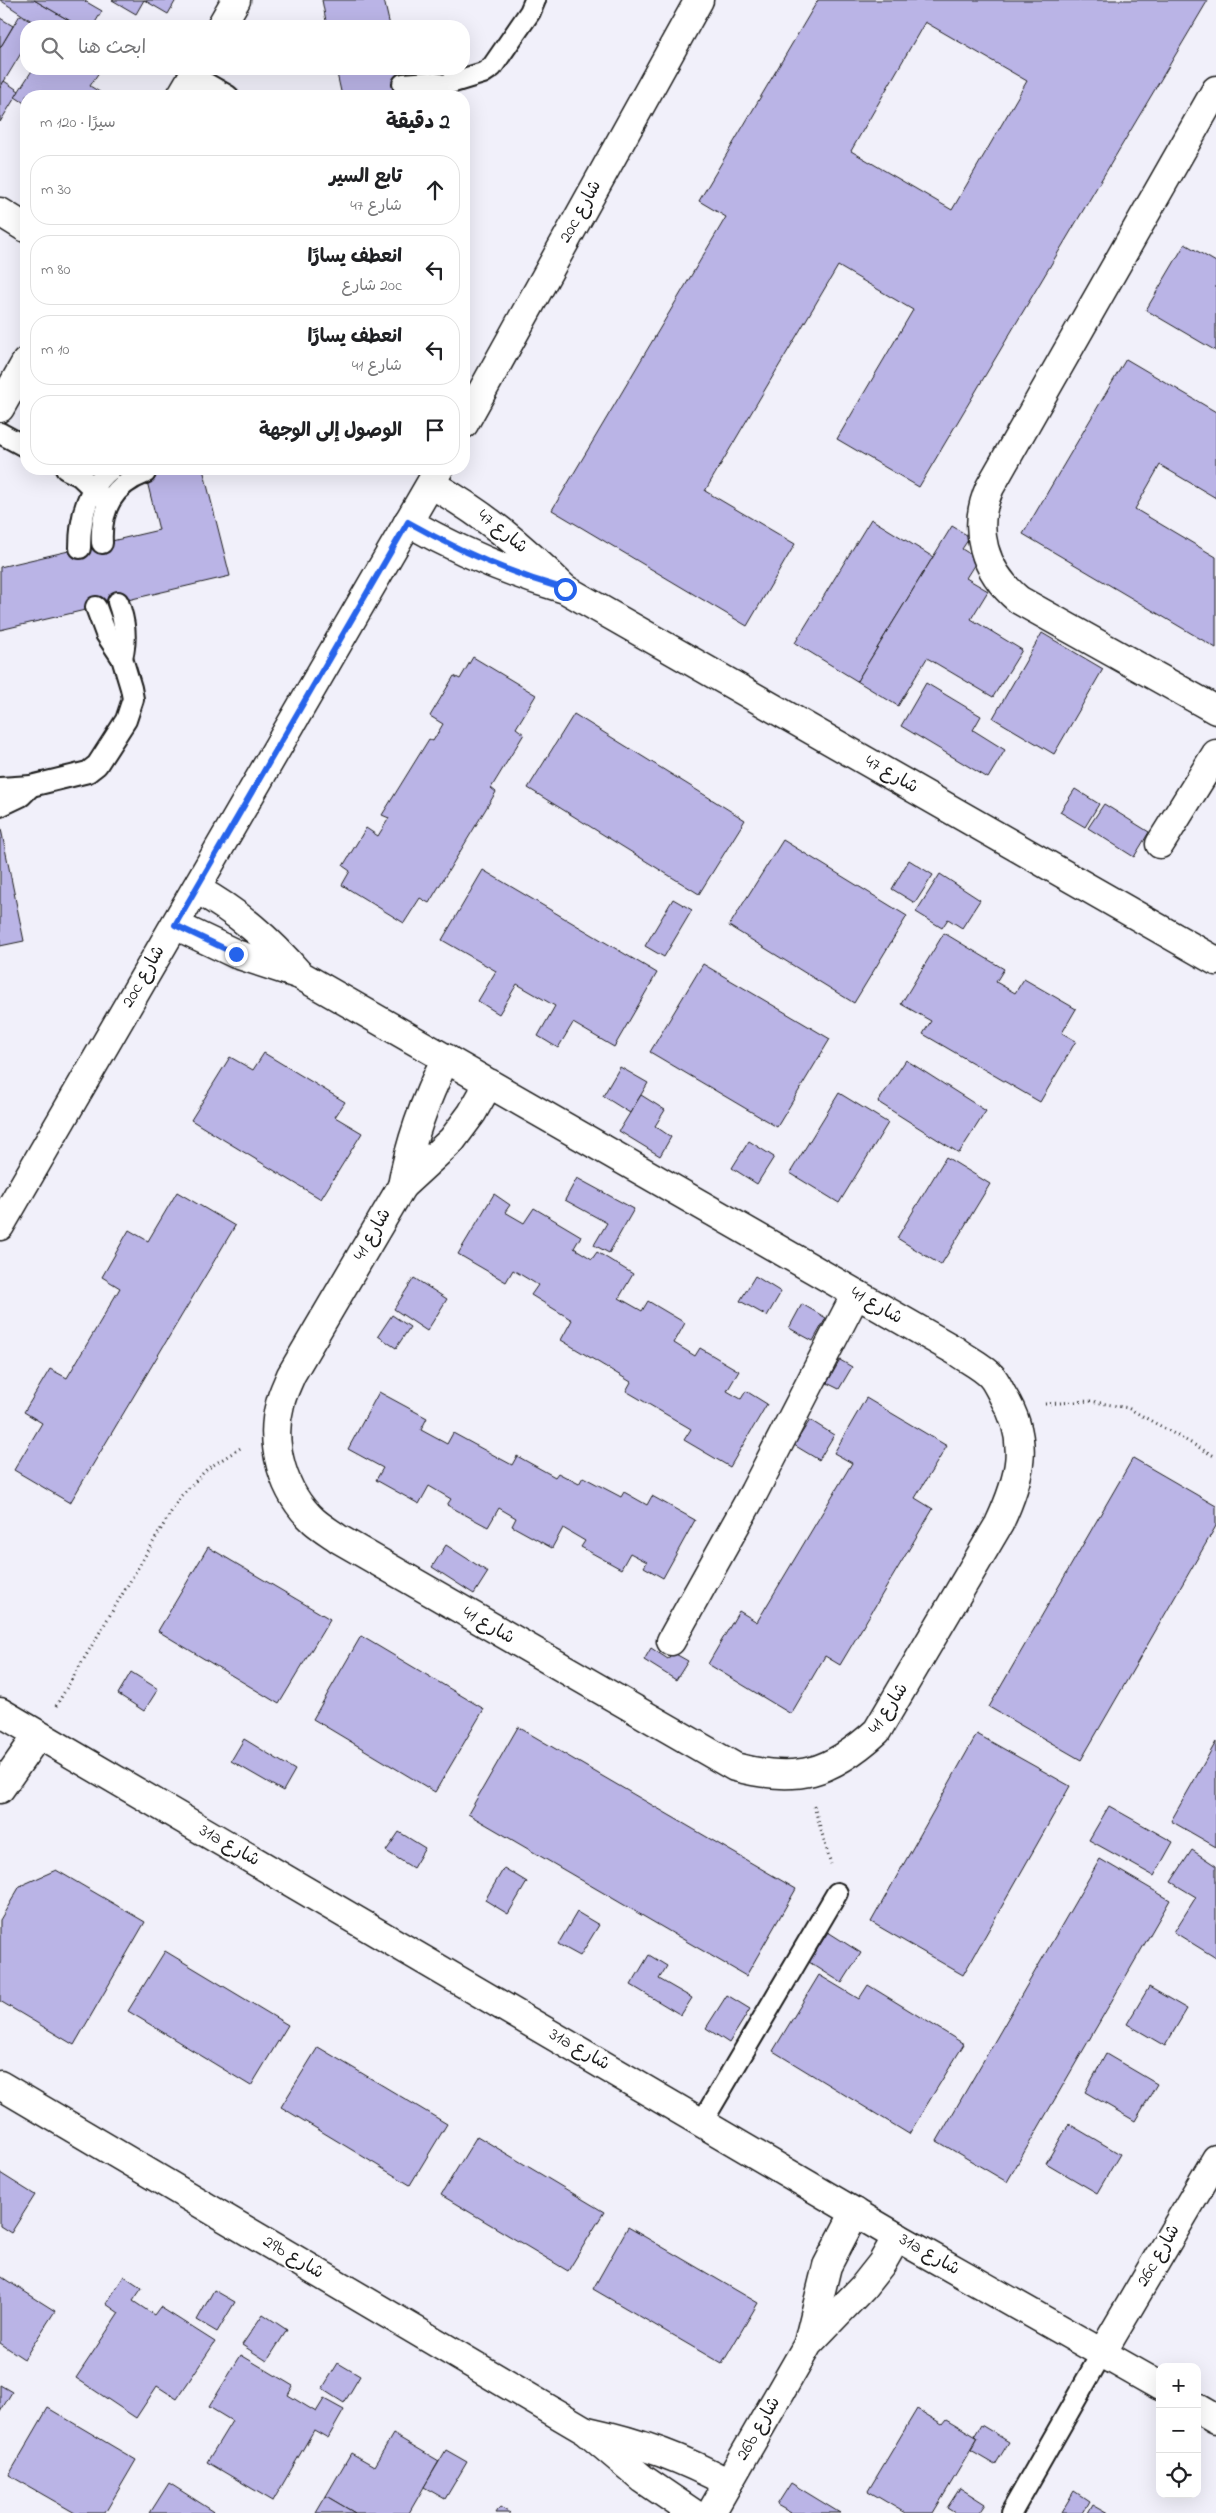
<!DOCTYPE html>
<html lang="ar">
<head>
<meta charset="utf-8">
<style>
  body { margin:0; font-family:"Indie Flower","Playpen Sans Arabic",sans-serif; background:#f6f6f6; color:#202124; direction:rtl }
  .controls { position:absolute; right:15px; bottom:15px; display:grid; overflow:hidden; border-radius:10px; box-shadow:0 5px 20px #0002 }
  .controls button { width:45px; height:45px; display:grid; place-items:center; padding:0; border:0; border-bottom:1px solid #e0e0e0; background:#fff; color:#202124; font:25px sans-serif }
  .stop { position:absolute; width:15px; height:15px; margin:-11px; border:4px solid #2563eb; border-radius:50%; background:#fff }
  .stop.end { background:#2563eb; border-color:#fff; box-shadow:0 1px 5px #0008 }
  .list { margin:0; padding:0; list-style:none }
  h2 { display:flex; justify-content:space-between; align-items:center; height:65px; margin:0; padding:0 20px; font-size:21px }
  h2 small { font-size:16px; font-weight:400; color:#757577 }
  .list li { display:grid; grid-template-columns:32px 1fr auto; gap:15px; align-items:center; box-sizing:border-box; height:70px; margin:0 10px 10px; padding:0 10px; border:1px solid #e0e0e0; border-radius:20px }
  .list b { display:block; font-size:19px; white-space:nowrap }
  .list p { margin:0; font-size:16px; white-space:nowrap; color:#757577 }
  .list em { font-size:16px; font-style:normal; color:#757577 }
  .icon { flex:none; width:28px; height:28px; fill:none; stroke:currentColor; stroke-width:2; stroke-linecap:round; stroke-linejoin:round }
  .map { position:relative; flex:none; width:1216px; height:2513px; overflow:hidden; direction:ltr }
  .search { position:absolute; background:#fff; box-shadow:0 5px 20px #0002; left:20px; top:20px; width:450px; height:55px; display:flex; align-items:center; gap:12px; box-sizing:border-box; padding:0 18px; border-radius:20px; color:#757577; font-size:19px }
  .panel { position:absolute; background:#fff; box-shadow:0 5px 20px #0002; left:20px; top:90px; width:450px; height:385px; border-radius:20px; direction:rtl }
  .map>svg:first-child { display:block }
</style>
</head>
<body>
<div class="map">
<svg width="1216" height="2513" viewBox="0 0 1216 2513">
  <rect width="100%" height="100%" fill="#f1f0fa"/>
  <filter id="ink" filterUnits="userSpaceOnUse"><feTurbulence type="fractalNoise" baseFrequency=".02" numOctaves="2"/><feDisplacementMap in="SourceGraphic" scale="10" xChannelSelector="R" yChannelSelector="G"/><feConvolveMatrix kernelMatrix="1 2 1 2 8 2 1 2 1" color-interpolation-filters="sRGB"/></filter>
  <g filter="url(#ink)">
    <g fill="#bab4e6" stroke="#1c1c1c" fill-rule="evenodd">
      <path d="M0,0H34L79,26H39Z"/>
      <path d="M34,0H83L102,11L93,26H79Z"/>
      <path d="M112,0H144L136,14Z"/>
      <path d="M144,0H176L168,14Z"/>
      <path d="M322,0H384L390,26H327Z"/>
      <path d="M818,0H1208L919,487L837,439L913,310L838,266L705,491L795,544L747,626L552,510L726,217L699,201ZM925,22L1027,81L952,210L851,151Z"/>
      <path d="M20,15L38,26H26V45L0,88V48Z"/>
      <path d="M0,18L13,26L0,48Z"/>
      <path d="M33,69H101L90,86L106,96H26V104L15,97Z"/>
      <path d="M336,69H399L405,96H342Z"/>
      <path d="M4,81L19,91L0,122V88Z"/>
      <path d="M1185,244L1216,262V351L1146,310Z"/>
      <path d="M1126,359L1216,412V498L1160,465L1135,509L1216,557V648L1023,534Z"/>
      <path d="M144,469H203L230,576L0,630V567L159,530Z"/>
      <path d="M871,519L933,557L857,681L795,643Z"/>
      <path d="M952,526L970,537L962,549L978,559L966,578L988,591L971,619L1022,650L993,697L927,658L898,706L857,681Z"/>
      <path d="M1042,633L1103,669L1054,754L993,718Z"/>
      <path d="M473,657L536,695L516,728L524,734L491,788L496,792L429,903L420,898L404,923L342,885L350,871L343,866L366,828L378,836L389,818L382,815L429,739L433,741L443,724L430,716L454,676L460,679Z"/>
      <path d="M926,683L981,716L973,730L1005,750L988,778L901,726Z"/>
      <path d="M574,714L745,820L699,894L528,788Z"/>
      <path d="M1075,789L1099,804L1085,827L1060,812Z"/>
      <path d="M1104,804L1149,832L1134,857L1088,828Z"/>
      <path d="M0,824L24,941L0,946Z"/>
      <path d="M783,840L907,916L854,1003L729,926Z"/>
      <path d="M909,860L933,875L915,903L892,889Z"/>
      <path d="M483,870L657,973L614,1047L573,1023L558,1048L538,1036L555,1006L517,984L499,1014L478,1001L496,971L442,940Z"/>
      <path d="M940,874L980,900L962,928L948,919L942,928L916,912Z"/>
      <path d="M673,899L692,910L664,957L645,946Z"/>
      <path d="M944,933L1004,969L996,982L1015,993L1024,979L1076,1009L1062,1033L1076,1041L1040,1102L923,1034L931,1021L901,1004Z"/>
      <path d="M703,964L830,1039L777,1127L650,1052Z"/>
      <path d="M264,1053L345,1102L335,1117L362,1133L321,1199L191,1120L230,1057L253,1070Z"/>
      <path d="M906,1060L986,1111L959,1153L878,1102Z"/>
      <path d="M620,1067L648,1083L630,1113L603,1096Z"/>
      <path d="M839,1093L888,1123L839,1203L790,1173Z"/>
      <path d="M641,1095L665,1110L655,1126L671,1137L660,1156L619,1131Z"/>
      <path d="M749,1141L774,1157L757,1184L732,1168Z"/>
      <path d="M946,1157L990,1184L941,1265L897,1238Z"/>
      <path d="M577,1178L634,1209L609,1253L594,1245L607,1223L565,1200Z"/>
      <path d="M177,1192L235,1226L70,1503L14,1470L42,1423L24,1412L50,1369L67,1378L120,1288L102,1277L129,1230L148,1241Z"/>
      <path d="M494,1194L510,1205L505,1212L524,1223L534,1208L581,1236L574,1248L592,1259L597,1252L633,1274L619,1298L642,1311L648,1301L685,1323L674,1343L695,1356L700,1348L739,1371L727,1391L741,1399L746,1391L767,1404L730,1467L684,1440L691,1429L626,1391L631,1382L561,1340L572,1320L531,1295L538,1285L513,1270L506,1282L458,1254Z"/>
      <path d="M755,1276L781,1292L767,1316L740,1301Z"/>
      <path d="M414,1278L447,1299L427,1331L394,1309Z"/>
      <path d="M802,1304L826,1318L813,1341L789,1328Z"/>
      <path d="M392,1315L410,1327L396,1348L378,1336Z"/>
      <path d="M840,1360L852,1367L839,1389L827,1383Z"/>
      <path d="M379,1392L427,1418L421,1430L447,1444L453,1433L512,1465L517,1456L555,1477L558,1473L579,1484L583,1477L621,1497L624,1492L647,1505L652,1496L695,1520L663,1578L644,1567L647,1562L630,1553L621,1569L581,1547L585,1541L563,1528L552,1548L512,1526L516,1518L499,1508L488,1527L447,1505L451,1499L429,1486L419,1504L376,1480L383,1468L348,1449Z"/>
      <path d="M866,1398L947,1446L915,1498L933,1509L840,1665L825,1656L791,1714L708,1664L739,1611L757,1622L852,1463L834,1453Z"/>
      <path d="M810,1420L834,1435L819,1460L794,1445Z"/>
      <path d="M1133,1458L1216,1506V1526L1081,1760L989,1707Z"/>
      <path d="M446,1545L488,1572L474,1594L432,1567Z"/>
      <path d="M208,1547L330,1619L279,1704L158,1631Z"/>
      <path d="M361,1636L484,1709L435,1792L313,1719Z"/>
      <path d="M651,1648L668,1659L672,1652L688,1661L676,1680L644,1660Z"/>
      <path d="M131,1672L158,1689L144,1711L118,1694Z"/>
      <path d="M518,1727L796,1889L746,1976L468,1814Z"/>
      <path d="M977,1734L1070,1786L963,1975L871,1922Z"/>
      <path d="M244,1739L295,1770L283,1791L231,1761Z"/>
      <path d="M1216,1742V1847L1171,1821Z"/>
      <path d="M1109,1806L1173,1842L1154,1876L1089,1840Z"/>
      <path d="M399,1832L425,1848L413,1868L386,1851Z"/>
      <path d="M1192,1850L1216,1866V1958L1174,1932L1196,1897L1171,1882Z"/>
      <path d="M1100,1859L1170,1900L1007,2182L937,2141Z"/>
      <path d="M504,1868L527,1882L508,1914L485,1900Z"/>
      <path d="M56,1870L145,1922L74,2045L0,2001V1920L20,1886Z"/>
      <path d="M577,1912L599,1925L580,1956L558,1944Z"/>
      <path d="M828,1932L861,1953L842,1983L809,1962Z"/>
      <path d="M165,1951L288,2025L251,2086L128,2011Z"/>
      <path d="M649,1955L667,1966L659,1979L692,1998L681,2015L631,1985Z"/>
      <path d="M819,1975L859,1999L868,1985L964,2044L909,2134L773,2051Z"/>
      <path d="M1149,1987L1187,2009L1165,2046L1127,2024Z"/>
      <path d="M727,1995L750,2009L729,2043L706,2028Z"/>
      <path d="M318,2047L447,2124L410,2185L281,2107Z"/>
      <path d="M1106,2054L1157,2084L1135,2121L1085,2092Z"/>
      <path d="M1069,2124L1120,2154L1097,2193L1046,2163Z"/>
      <path d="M477,2136L604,2212L568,2271L441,2195Z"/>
      <path d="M0,2173L35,2195L11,2233L0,2226Z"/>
      <path d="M628,2227L758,2303L722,2364L593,2289Z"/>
      <path d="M0,2276L55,2311L24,2359L0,2343Z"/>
      <path d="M124,2276L142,2288L133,2301L154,2315L160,2307L215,2342L177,2399L157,2386L136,2418L76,2378L119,2313L106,2304Z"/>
      <path d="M214,2290L235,2302L217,2332L197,2320Z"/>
      <path d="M263,2314L287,2330L267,2361L242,2345Z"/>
      <path d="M241,2355L293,2386L288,2395L316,2412L324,2399L344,2410L328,2438L314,2430L273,2501L207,2462L232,2421L209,2407Z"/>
      <path d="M338,2363L360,2376L344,2403L322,2389Z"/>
      <path d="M0,2385L12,2392L0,2412Z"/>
      <path d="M48,2408L136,2460L105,2513H75L9,2475Z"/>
      <path d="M917,2409L942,2424L946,2419L978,2438L933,2513H905L868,2491Z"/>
      <path d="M981,2425L1009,2442L995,2465L971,2451L978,2438L975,2435Z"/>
      <path d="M393,2434L439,2461L409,2513H355L326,2496L351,2453L374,2466Z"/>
      <path d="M446,2450L467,2462L445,2499L424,2487Z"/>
      <path d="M169,2483L216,2513H150Z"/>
      <path d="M791,2483L840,2513H791L777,2505Z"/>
      <path d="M960,2488L985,2504L979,2513H955L947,2508Z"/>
      <path d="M1074,2491L1089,2501L1082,2513H1061Z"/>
      <path d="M326,2496L355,2513H316Z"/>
      <path d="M1092,2504L1108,2513H1087Z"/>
      <path d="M500,2507L510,2513H496Z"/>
    </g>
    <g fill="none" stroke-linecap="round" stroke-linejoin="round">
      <g stroke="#1c1c1c" stroke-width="24">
        <g id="lane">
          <path d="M193,76L228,96"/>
          <path d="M403,84L430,82L444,85"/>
          <path d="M422,96L444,85L483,73L492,67L530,12L535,0"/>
          <path d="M0,433L26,447"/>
          <path d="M66,469L80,476L102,497"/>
          <path d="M102,543C100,509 113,485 145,473"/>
          <path d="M80,548C80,518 86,488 111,469"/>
          <path d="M118,602C125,622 127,638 122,658"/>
          <path d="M0,788L31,786L88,772L97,765L126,720L133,699L131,688L122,658L106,634L96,607"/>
          <path d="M0,806L21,796L31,786"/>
          <path d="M702,2122L837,1893"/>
          <path d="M1011,2513L1102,2353"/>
        </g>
      </g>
      <g stroke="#1c1c1c" stroke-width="31">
        <g id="street">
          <path d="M221,26L236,0"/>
          <path d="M1216,90L990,487C971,529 984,571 1019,600L1216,710"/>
          <path d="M181,96L197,69"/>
          <path d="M0,212L26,228"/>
          <path d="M0,408L26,362"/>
          <path d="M464,424L699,0"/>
          <path d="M431,484C485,515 520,544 564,588"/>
          <path d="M408,522C459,551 509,573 565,589L1216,961"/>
          <path d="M1160,844L1216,754"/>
          <path d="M196,889C238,912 269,939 300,975"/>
          <path d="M175,925L236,954L300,975L956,1351C966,1359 982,1366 991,1376C996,1381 999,1389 1003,1396C1031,1441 1020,1479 999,1524L877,1731C830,1774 797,1783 735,1767L339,1539C331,1533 322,1528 314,1521C283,1493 269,1444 280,1404C282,1394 287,1385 291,1375L402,1186L452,1140L472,1113L489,1083"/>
          <path d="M402,1186C410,1141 425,1100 446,1058"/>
          <path d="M0,1226L439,469"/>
          <path d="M671,1641L754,1492L856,1294"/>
          <path d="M0,1712L897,2237L1160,2386"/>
          <path d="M0,1789L38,1735"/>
          <path d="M0,2085L586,2431L643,2479L693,2513"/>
          <path d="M808,2343L827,2266L855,2212"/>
          <path d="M1102,2353L1216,2159"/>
          <path d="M1197,2408L1216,2419"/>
          <path d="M587,2431C638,2442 683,2458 728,2483"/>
          <path d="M711,2513L808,2344L863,2287L882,2263L897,2237"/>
        </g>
      </g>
      <g stroke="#1c1c1c" stroke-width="3" stroke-dasharray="1 4" stroke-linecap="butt">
        <path d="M1045,1404L1090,1401L1128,1408L1216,1457"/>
        <path d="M56,1706L180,1497L207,1469L242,1447"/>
        <path d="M814,1806L831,1864"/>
      </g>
      <use href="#lane" stroke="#fff" stroke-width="20"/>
      <use href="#street" stroke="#fff" stroke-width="28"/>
    </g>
  </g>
  <g fill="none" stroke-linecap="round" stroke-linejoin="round" filter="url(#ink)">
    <path stroke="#2563eb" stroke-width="6" d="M236,954L175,925L408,522C459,551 509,573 565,589"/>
  </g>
  <g text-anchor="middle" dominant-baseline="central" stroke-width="4" stroke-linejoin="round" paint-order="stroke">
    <g font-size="18" fill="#1c1c1c" stroke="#fff">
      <text transform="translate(581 212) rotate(-61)">20c شارع</text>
      <text transform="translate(502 532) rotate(39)">شارع 47</text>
      <text transform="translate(891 775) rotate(30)">شارع 47</text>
      <text transform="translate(144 977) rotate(-60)">20c شارع</text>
      <text transform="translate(373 1235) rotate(-60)">شارع 41</text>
      <text transform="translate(876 1306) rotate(30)">شارع 41</text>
      <text transform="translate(488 1626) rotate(30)">شارع 41</text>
      <text transform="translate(889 1709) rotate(-56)">شارع 41</text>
      <text transform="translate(229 1846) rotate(30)">31a شارع</text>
      <text transform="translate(579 2050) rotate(30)">31a شارع</text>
      <text transform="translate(929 2255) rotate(30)">31a شارع</text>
      <text transform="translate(1159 2256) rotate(-60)">26c شارع</text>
      <text transform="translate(293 2258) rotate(31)">29b شارع</text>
      <text transform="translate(759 2429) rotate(-60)">26b شارع</text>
    </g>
  </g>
</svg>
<div class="controls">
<button>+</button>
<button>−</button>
<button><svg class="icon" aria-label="locate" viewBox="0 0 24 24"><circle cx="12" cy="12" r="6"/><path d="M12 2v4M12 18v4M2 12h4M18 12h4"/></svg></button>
</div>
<div class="stop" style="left:565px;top:589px"></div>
<div class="stop end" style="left:236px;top:954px"></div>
<div class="search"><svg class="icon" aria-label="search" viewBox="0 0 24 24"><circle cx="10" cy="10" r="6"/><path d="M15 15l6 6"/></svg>ابحث هنا</div>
<section class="panel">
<h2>2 دقيقة<small>سيرًا · 120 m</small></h2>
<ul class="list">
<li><svg class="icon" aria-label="ahead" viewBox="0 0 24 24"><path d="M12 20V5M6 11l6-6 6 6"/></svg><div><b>تابع السير</b><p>شارع 47</p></div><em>30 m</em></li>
<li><svg class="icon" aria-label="left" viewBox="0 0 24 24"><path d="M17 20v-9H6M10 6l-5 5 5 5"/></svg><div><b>انعطف يسارًا</b><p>20c شارع</p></div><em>80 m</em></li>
<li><svg class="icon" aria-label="left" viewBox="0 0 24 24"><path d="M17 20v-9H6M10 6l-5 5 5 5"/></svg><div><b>انعطف يسارًا</b><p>شارع 41</p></div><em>10 m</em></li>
<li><svg class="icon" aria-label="arrive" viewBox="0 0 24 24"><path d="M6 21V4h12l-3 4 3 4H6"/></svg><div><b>الوصول إلى الوجهة</b></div></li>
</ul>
</section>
</div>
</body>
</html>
